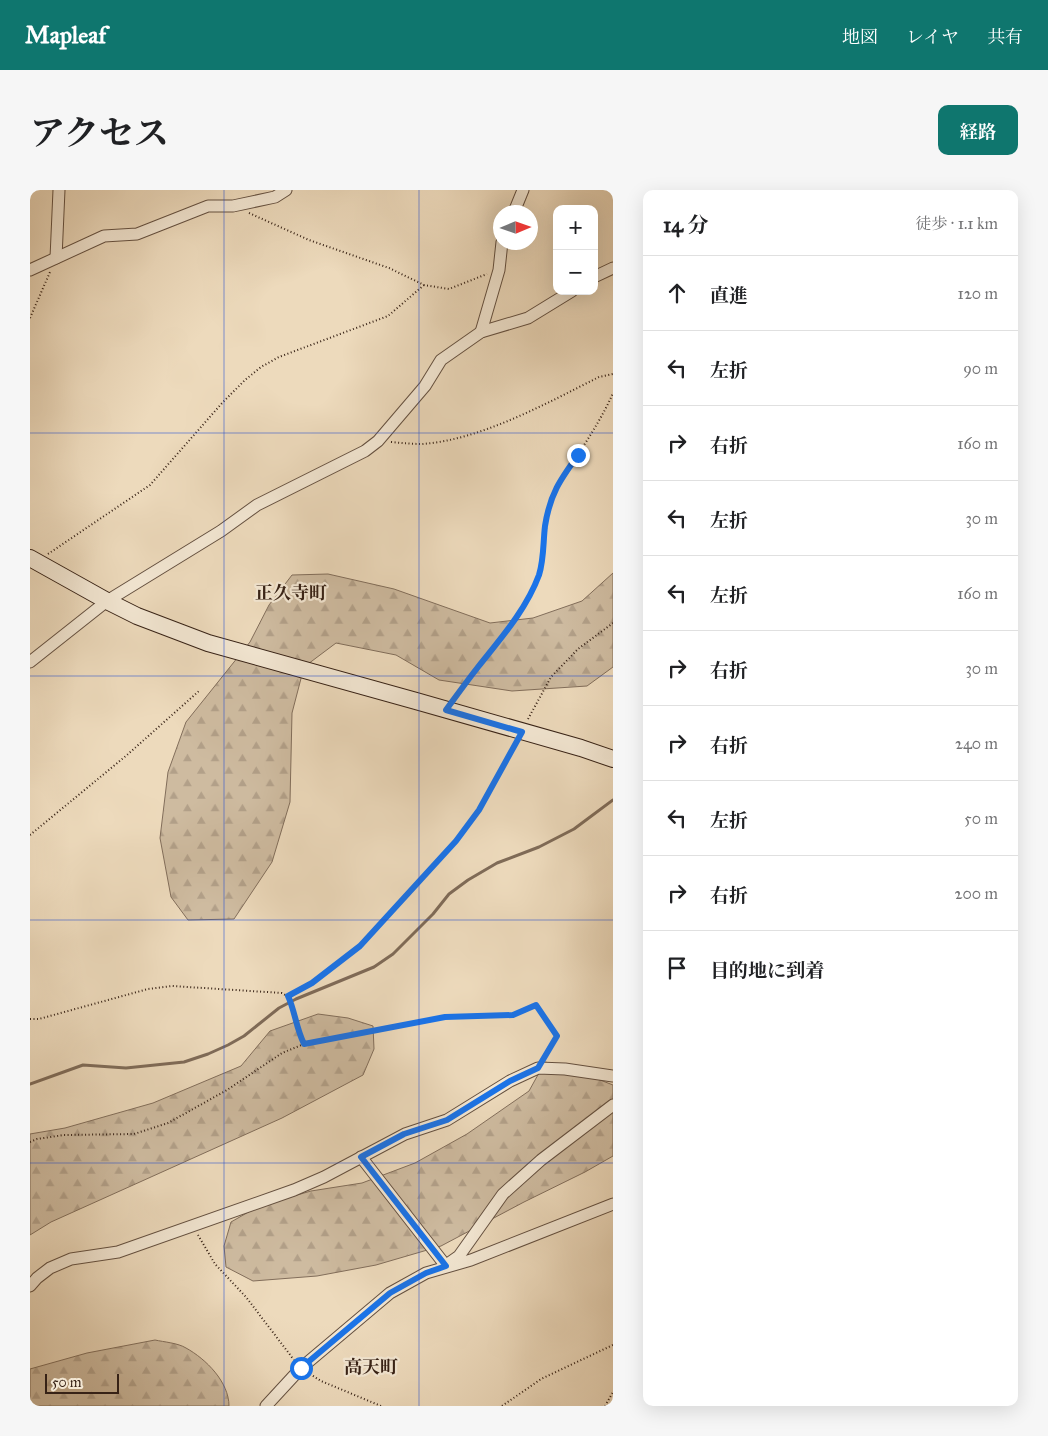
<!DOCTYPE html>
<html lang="ja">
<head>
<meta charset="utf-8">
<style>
  body { margin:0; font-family:"IM FELL Great Primer","Noto Serif JP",serif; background:#f6f6f6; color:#202124 }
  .controls { position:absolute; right:15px; top:15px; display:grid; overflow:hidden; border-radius:10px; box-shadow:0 5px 20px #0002 }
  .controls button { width:45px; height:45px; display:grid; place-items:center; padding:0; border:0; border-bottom:1px solid #e0e0e0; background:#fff; color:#202124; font:25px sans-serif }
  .compass { position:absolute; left:463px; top:15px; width:45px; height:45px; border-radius:50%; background:#fff; box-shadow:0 5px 20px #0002; rotate:88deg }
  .scale { position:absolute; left:15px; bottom:12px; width:74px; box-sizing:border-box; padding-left:5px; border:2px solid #372216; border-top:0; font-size:14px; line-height:18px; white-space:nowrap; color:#372216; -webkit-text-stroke:4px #f3e7d3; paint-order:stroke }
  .stop { position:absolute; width:15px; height:15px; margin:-11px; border:4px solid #1a73e8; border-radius:50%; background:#fff }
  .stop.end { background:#1a73e8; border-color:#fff; box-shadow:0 1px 5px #0008 }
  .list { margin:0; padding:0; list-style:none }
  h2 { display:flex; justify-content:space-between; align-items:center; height:65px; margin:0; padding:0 20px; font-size:21px }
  h2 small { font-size:16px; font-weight:400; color:#757577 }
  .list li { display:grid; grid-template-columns:32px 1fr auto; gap:15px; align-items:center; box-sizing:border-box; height:75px; padding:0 20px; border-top:1px solid #e0e0e0 }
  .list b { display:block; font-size:19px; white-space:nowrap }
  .list em { font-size:16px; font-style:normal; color:#757577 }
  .icon { flex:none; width:28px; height:28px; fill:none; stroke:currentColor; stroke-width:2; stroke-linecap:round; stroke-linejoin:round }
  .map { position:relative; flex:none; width:583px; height:1216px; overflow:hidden; border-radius:10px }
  header { display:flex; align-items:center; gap:30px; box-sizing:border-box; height:70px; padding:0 25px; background:#0f766e; color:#fff }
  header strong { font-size:24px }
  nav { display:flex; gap:28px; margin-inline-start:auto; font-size:18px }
  .intro { display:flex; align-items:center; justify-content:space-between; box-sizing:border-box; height:120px; padding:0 30px }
  h1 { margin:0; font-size:35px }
  .button { padding:12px 22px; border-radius:10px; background:#0f766e; color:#fff; font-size:18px; font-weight:700 }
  main { display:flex; gap:30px; padding:0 30px }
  aside { flex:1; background:#fff; border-radius:10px; box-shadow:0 5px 20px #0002 }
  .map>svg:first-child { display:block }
</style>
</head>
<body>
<header>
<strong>Mapleaf</strong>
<nav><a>地図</a><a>レイヤ</a><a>共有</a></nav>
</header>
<div class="intro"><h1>アクセス</h1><a class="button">経路</a></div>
<main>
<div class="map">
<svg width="583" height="1216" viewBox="0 0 583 1216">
  <defs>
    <pattern id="forest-firs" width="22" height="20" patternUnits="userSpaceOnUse" patternTransform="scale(1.25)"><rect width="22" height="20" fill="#cebba0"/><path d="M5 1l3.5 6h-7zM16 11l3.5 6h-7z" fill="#b2a089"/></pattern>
  </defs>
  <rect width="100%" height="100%" fill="#eddabc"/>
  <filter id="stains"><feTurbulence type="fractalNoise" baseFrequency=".004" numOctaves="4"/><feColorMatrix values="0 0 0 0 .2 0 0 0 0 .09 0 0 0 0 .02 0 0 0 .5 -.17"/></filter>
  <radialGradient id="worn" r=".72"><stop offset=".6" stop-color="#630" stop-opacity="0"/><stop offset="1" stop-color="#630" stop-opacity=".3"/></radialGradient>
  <g fill="url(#forest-firs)" stroke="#826e5b">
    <path d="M583,383V477L557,496L482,501L409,490L366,465L306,453L274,477L262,523L260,612L242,672L204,729L158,730L141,707L130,648L138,582L156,532L220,452L239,415L262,385L298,384L364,399L460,433L503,428L552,411Z"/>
    <path d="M288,824L318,828L343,836L344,859L333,885L252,928L21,1032L0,1045V944L35,938L123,913L211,876L240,841Z"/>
    <path d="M515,872L534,876L583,895V966L555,982L494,1012L411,1056L346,1075L287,1086L223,1091L196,1077L194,1056L201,1032L229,1016L281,1001L332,993L385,973L437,944L499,901Z"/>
    <path d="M125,1150C134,1152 148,1153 156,1158C176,1169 199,1192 199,1216H0V1179L57,1163Z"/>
  </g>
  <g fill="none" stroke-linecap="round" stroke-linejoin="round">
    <path stroke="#7f6b58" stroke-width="3" d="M0,894L53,875L96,878L154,872L178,864L198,855L214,846L249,818L266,809L344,777L363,764L403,724L419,704L438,690L467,673L509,657L544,639L583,610"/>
    <g stroke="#645040" stroke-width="13">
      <g id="street">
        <path d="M484,22L493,0"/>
        <path d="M26,68L29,0"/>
        <path d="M0,80L74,46L107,44L178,16H203L245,7L256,0"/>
        <path d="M564,87L583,78"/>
        <path d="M451,142L469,80L472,52"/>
        <path d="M0,472L77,411L191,341L227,315L335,261L348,251L395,196L411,170L451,142L498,128L542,101"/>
        <path d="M331,967L416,1076"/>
        <path d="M419,1073L429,1066L473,1004L511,970L583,915"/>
        <path d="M0,1096L7,1088L20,1078L41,1069L88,1062L264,1000L294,987L375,944L417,930L480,891L508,878L535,879L583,886"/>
        <path d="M236,1216L271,1178L360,1103L396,1083L441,1070L583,1014"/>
      </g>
    </g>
    <g stroke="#372216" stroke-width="18">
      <path id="secondary" d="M0,368L77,411L107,426L178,453L386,511L551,558L583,569"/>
    </g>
    <g stroke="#372216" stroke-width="2" stroke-dasharray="1 2.5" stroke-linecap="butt">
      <path d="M219,23L279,50L359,78L394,95L419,99L457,84"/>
      <path d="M0,128L20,82"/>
      <path d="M361,252C372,253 382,254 392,254C451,250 517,213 569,187L583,184"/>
      <path d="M18,364L120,295L193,212L215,190L231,177L249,167L358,126L394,95"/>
      <path d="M425,508C451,472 498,425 509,382C518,353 513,322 528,294C533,284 541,275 547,266C560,246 574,224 583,203"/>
      <path d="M498,529L521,487L548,459L583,433"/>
      <path d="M0,645L97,565L169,501"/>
      <path d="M257,806L282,793L330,756L354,730L426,651L449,620L485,553"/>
      <path d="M0,829H9L118,799L142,796L252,803C266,810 263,830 268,843C270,847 272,850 274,854"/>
      <path d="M0,952L7,949L34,945L104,944L138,933L197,900L252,863L274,854L415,827L483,825L506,815L527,846L515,867"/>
      <path d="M168,1045L185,1074L216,1107L264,1170"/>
      <path d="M280,1184L291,1191L351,1216"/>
      <path d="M472,1216L511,1189L583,1155"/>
      <path d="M575,1216L583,1202"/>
    </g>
    <use href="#street" stroke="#f3e7d3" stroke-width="11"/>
    <use href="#secondary" stroke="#f3e7d3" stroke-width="16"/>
  </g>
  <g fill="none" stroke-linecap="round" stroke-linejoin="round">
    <path stroke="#1a73e8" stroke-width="6" d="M271,1178L360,1103L396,1083L416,1076L331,967L374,944L417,930L480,891L508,878L527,846L506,815L483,825L415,827L274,854C266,838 265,821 258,806L282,793L330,756L426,651L449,620L492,542L416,520C427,505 437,491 448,477C471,448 496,420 509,385C514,369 513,353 515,336C520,304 530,290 548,265"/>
  </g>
  <path fill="none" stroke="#1d4ed8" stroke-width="1" stroke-opacity="0.55" d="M194,0V1216M389,0V1216M0,243H583M0,486H583M0,730H583M0,973H583"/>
  <g text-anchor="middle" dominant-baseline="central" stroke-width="4.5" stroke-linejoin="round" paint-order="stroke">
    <g font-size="18" font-weight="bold" fill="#372216" stroke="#f3e7d3">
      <text x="261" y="403">正久寺町</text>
      <text x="341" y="1177">高天町</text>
    </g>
  </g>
  <rect width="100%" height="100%" filter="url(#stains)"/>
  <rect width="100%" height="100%" fill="url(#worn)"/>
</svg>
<div class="controls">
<button>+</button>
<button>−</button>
</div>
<svg class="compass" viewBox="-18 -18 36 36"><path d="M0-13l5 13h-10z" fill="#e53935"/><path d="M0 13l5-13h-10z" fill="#757577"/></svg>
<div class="scale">50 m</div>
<div class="stop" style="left:271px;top:1178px"></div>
<div class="stop end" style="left:548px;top:265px"></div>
</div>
<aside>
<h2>14 分<small>徒歩 · 1.1 km</small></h2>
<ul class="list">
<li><svg class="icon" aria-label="ahead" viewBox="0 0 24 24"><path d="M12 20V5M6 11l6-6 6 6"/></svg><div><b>直進</b></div><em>120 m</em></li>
<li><svg class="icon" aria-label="left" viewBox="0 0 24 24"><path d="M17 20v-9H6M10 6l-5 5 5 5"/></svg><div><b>左折</b></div><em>90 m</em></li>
<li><svg class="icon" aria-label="right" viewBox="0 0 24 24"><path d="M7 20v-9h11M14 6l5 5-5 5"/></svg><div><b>右折</b></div><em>160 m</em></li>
<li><svg class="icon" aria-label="left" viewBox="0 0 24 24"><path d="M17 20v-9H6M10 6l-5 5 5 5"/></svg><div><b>左折</b></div><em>30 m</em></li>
<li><svg class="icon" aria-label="left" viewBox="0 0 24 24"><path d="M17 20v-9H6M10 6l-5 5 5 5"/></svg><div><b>左折</b></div><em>160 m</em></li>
<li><svg class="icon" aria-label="right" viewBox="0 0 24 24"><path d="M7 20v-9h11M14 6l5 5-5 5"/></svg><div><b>右折</b></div><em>30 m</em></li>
<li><svg class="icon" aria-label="right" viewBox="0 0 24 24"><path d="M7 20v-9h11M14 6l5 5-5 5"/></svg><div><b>右折</b></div><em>240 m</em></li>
<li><svg class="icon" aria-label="left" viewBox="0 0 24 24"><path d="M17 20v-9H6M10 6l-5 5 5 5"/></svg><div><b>左折</b></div><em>50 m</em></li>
<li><svg class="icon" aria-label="right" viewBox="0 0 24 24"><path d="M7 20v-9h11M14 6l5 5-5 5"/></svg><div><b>右折</b></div><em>200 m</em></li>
<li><svg class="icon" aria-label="arrive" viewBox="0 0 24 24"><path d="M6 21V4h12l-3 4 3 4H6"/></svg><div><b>目的地に到着</b></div></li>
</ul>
</aside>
</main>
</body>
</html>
